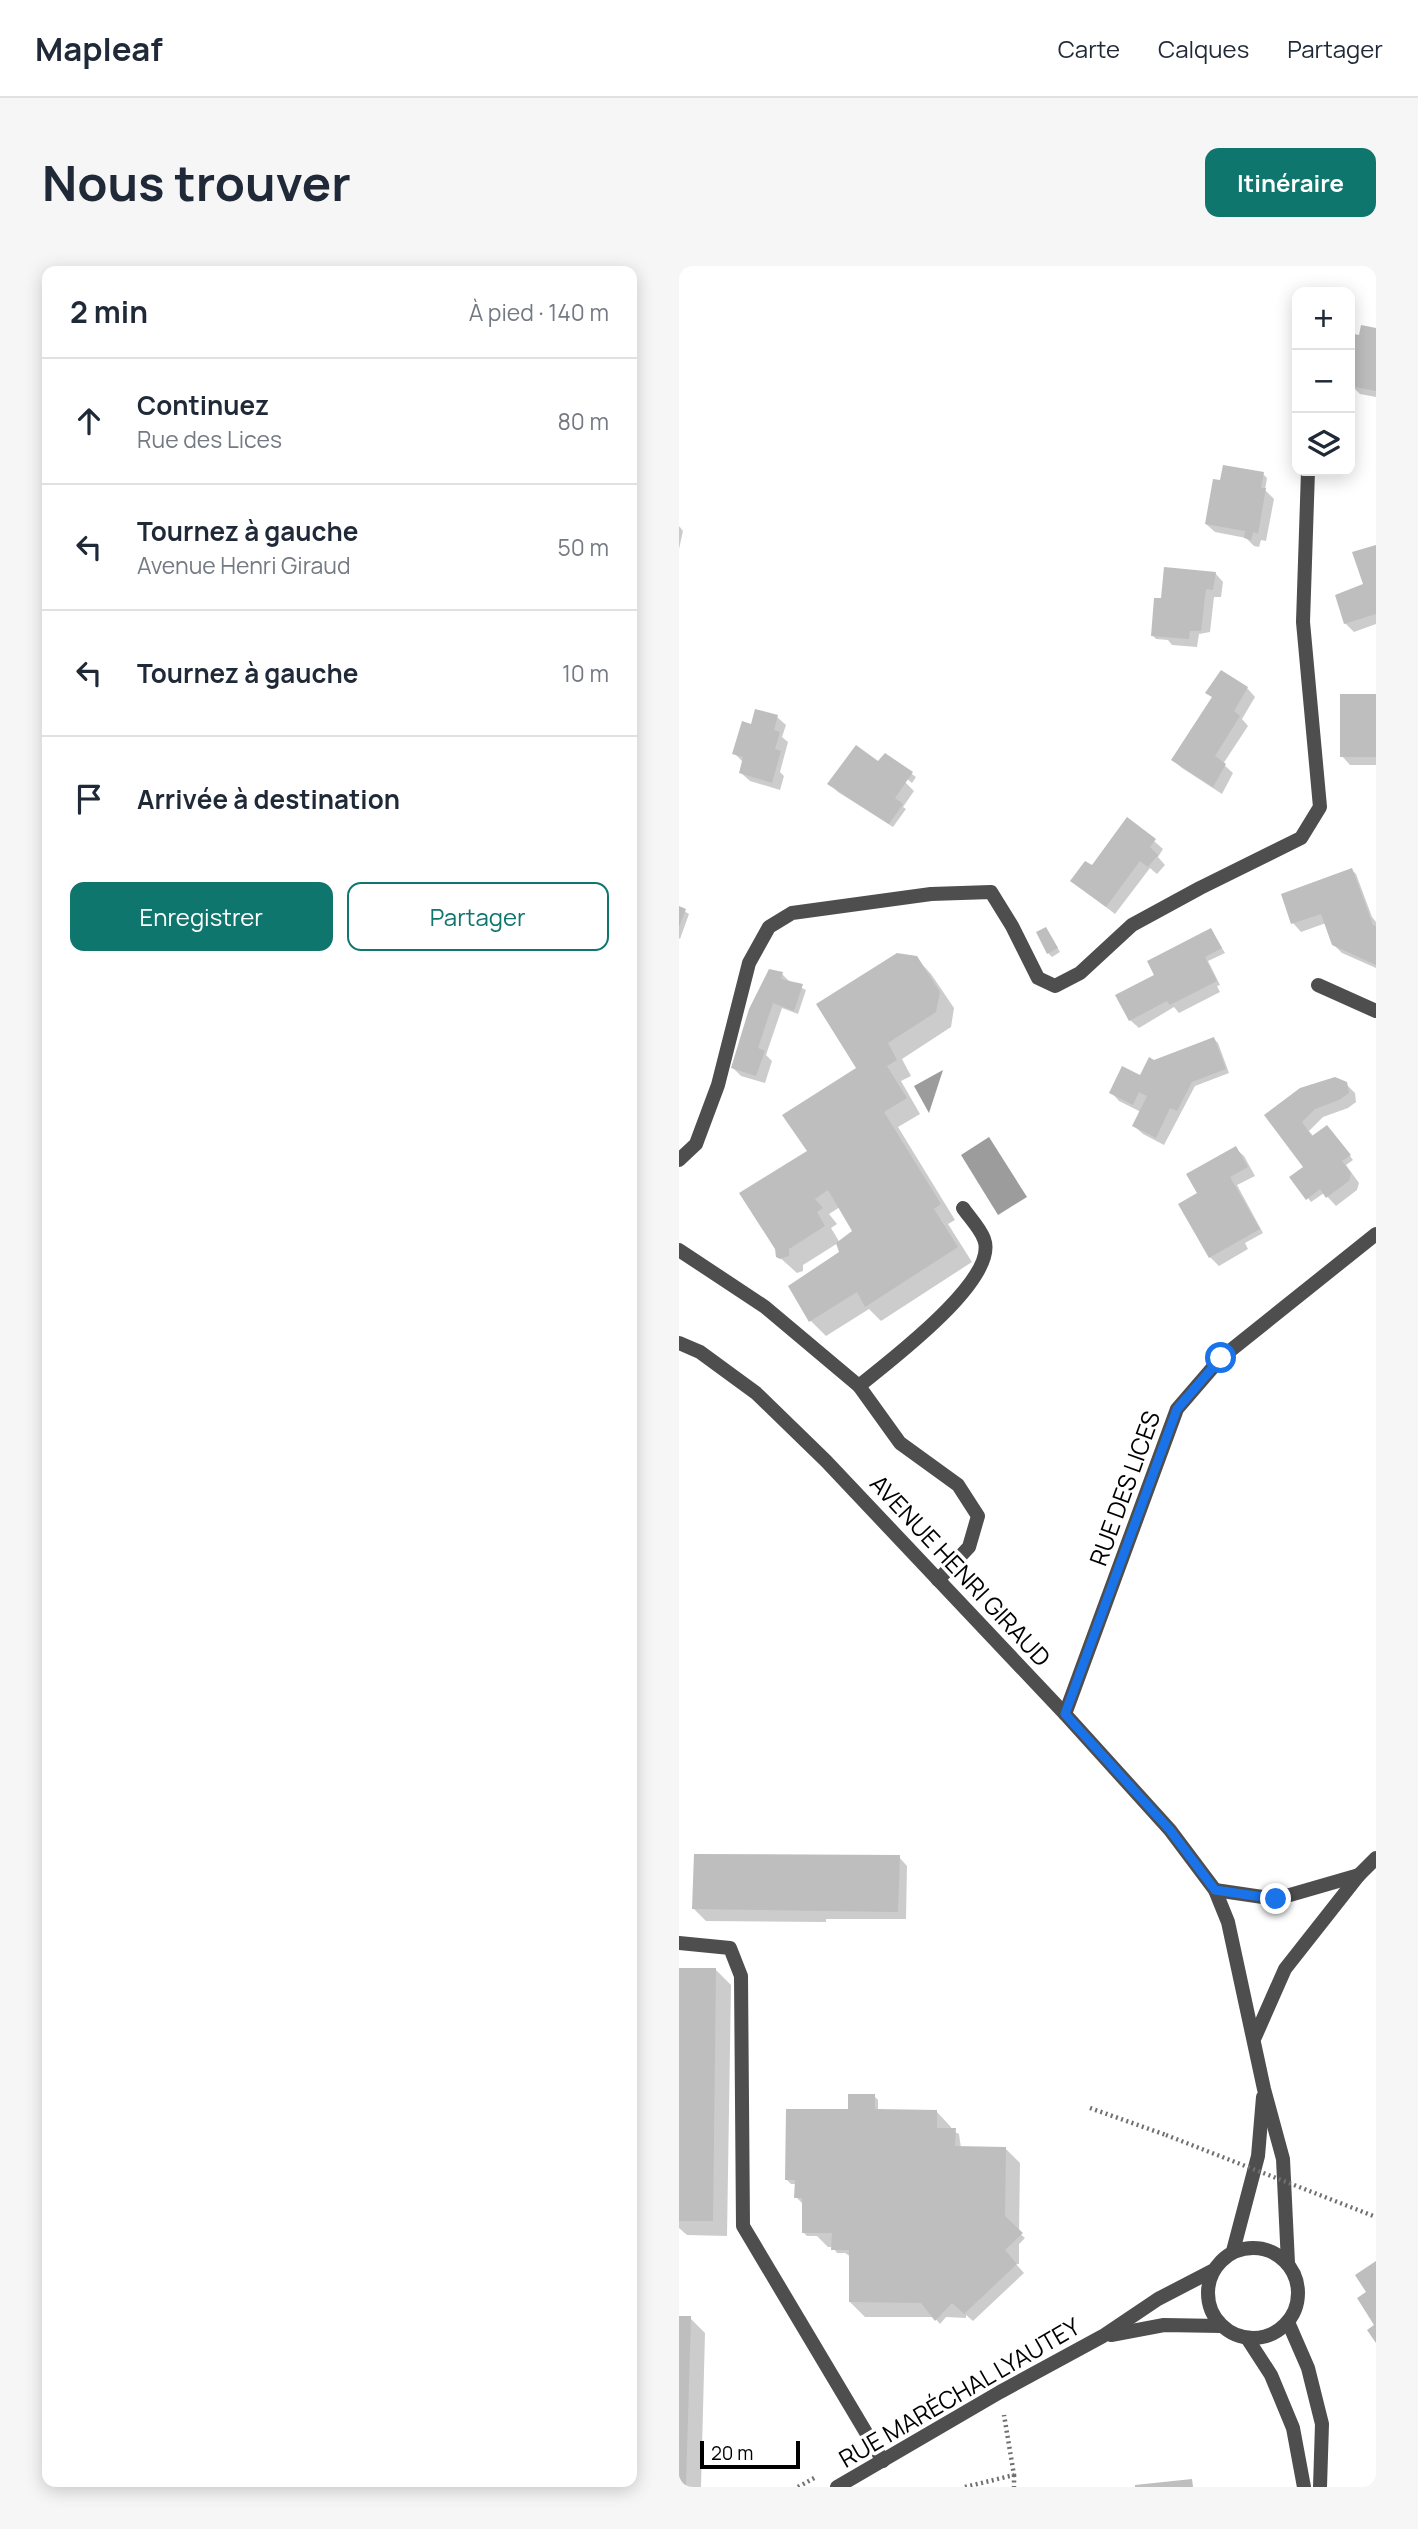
<!DOCTYPE html>
<html lang="fr">
<head>
<meta charset="utf-8">
<style>
  body { margin:0; font-family:Manrope,sans-serif; background:#f6f6f7; color:#1f2937 }
  .controls { position:absolute; right:21px; top:21px; display:grid; overflow:hidden; border-radius:14px; box-shadow:0 4px 18px #0003 }
  .controls button { width:63px; height:63px; display:grid; place-items:center; padding:0; border:0; border-bottom:2px solid #e0e1e3; background:#fff; color:#1f2937; font:35px sans-serif }
  .scale { position:absolute; left:21px; bottom:18px; width:100px; box-sizing:border-box; padding-left:7px; border:4px solid #000; border-top:0; font-size:19px; line-height:24px; white-space:nowrap; color:#000; -webkit-text-stroke:5px #fff; paint-order:stroke }
  .stop { position:absolute; width:21px; height:21px; margin:-16px; border:5px solid #1a73e8; border-radius:50%; background:#fff }
  .stop.end { background:#1a73e8; border-color:#fff; box-shadow:0 2px 7px #0008 }
  .list { margin:0; padding:0; list-style:none }
  h2 { display:flex; justify-content:space-between; align-items:center; height:91px; margin:0; padding:0 28px; font-size:30px }
  h2 small { font-size:23px; font-weight:400; color:#747a83 }
  .list li { display:grid; grid-template-columns:46px 1fr auto; gap:21px; align-items:center; box-sizing:border-box; height:126px; padding:0 28px; border-top:2px solid #e0e1e3 }
  .list b { display:block; font-size:26px; white-space:nowrap }
  .list p { margin:0; font-size:23px; white-space:nowrap; color:#747a83 }
  .list em { font-size:23px; font-style:normal; color:#747a83 }
  .actions { display:flex; gap:14px; padding:21px 28px }
  .actions a { flex:1; padding:16px 0; border:2px solid #0f766e; border-radius:14px; text-align:center; font-size:24px; color:#0f766e }
  .actions .main { background:#0f766e; color:#fff }
  .icon { flex:none; width:38px; height:38px; fill:none; stroke:currentColor; stroke-width:2; stroke-linecap:round; stroke-linejoin:round }
  .map { position:relative; flex:none; width:697px; height:2221px; overflow:hidden; border-radius:14px }
  header { display:flex; align-items:center; gap:42px; box-sizing:border-box; height:98px; padding:0 35px; background:#fff; border-bottom:2px solid #e0e1e3 }
  header strong { font-size:33px }
  nav { display:flex; gap:38px; margin-inline-start:auto; font-size:24px }
  .intro { display:flex; align-items:center; justify-content:space-between; box-sizing:border-box; height:168px; padding:0 42px }
  h1 { margin:0; font-size:49px }
  .button { padding:18px 32px; border-radius:14px; background:#0f766e; color:#fff; font-size:24px; font-weight:700 }
  main { display:flex; gap:42px; padding:0 42px }
  aside { flex:1; background:#fff; border-radius:14px; box-shadow:0 4px 18px #0003 }
  .map>svg:first-child { display:block }
</style>
</head>
<body>
<header>
<strong>Mapleaf</strong>
<nav><a>Carte</a><a>Calques</a><a>Partager</a></nav>
</header>
<div class="intro"><h1>Nous trouver</h1><a class="button">Itinéraire</a></div>
<main>
<aside>
<h2>2 min<small>À pied · 140 m</small></h2>
<ul class="list">
<li><svg class="icon" aria-label="ahead" viewBox="0 0 24 24"><path d="M12 20V5M6 11l6-6 6 6"/></svg><div><b>Continuez</b><p>Rue des Lices</p></div><em>80 m</em></li>
<li><svg class="icon" aria-label="left" viewBox="0 0 24 24"><path d="M17 20v-9H6M10 6l-5 5 5 5"/></svg><div><b>Tournez à gauche</b><p>Avenue Henri Giraud</p></div><em>50 m</em></li>
<li><svg class="icon" aria-label="left" viewBox="0 0 24 24"><path d="M17 20v-9H6M10 6l-5 5 5 5"/></svg><div><b>Tournez à gauche</b></div><em>10 m</em></li>
<li><svg class="icon" aria-label="arrive" viewBox="0 0 24 24"><path d="M6 21V4h12l-3 4 3 4H6"/></svg><div><b>Arrivée à destination</b></div></li>
</ul>
<div class="actions"><a class="main">Enregistrer</a><a>Partager</a></div>
</aside>
<div class="map">
<svg width="697" height="2221" viewBox="0 0 697 2221">
  <rect width="100%" height="100%" fill="#fff"/>
  <g fill="#9c9c9c">
    <path d="M264,804L250,847L235,820Z"/>
    <path d="M310,871L348,931L319,949L282,889Z"/>
  </g>
  <g fill="#0003" fill-rule="evenodd">
    <path d="M683,61L697,64V131L681,128L671,118V69L681,71Z"/>
    <path d="M584,208L588,212L586,224L595,233L587,275L582,274L580,281L575,280L567,272L536,266L527,258L547,217Z"/>
    <path d="M0,260L4,265L0,283Z"/>
    <path d="M697,281V358L675,366L666,357L687,319L676,287Z"/>
    <path d="M536,307L544,316L542,331H535L531,366L520,368L518,381L493,379L489,374L477,373L473,369L483,334Z"/>
    <path d="M568,422L576,431L563,453L569,460L544,498L554,507L543,528L503,502L494,494Z"/>
    <path d="M662,430H697V499H671L663,490Z"/>
    <path d="M98,451L107,459L103,471L109,476L101,506L105,510L101,524L71,515L62,507L65,497L55,487L73,460Z"/>
    <path d="M206,489L237,511L233,517L226,511V516L235,525L224,541L227,543L214,561L159,526L150,517L200,497Z"/>
    <path d="M475,575L484,583L479,591L486,599L478,608L471,602L436,648L393,615L413,601Z"/>
    <path d="M673,604L677,608L693,651L697,656V702L663,687L654,678L647,657L622,666L614,657Z"/>
    <path d="M0,642L10,648L1,673L0,672Z"/>
    <path d="M367,663L381,686L373,691L369,687Z"/>
    <path d="M532,664L546,687L529,695L541,719L538,720L541,726L500,747L495,741L460,762L451,754L468,717Z"/>
    <path d="M237,692L252,708L275,742L272,761L223,793L232,810L222,815L241,848L219,861L276,954L269,958L293,996L202,1055L190,1043L147,1070L132,1055L111,1020L163,987L159,977L124,999V1005L118,1007L99,990L130,885L179,803ZM161,941L177,966L161,977L152,962L158,958L150,948Z"/>
    <path d="M103,708L111,716L127,724L119,748L103,742L87,789L93,795L86,817L62,810L54,802Z"/>
    <path d="M535,773L539,777L550,807L516,820L485,879L464,868L455,860L462,846L440,835L432,826L468,815Z"/>
    <path d="M667,818L676,827L677,836L669,842L644,851L630,865L635,871L652,865L674,894L667,899L680,917L678,924L657,940L645,927L632,936L629,932L631,908L587,849Z"/>
    <path d="M556,882L565,890L576,910L558,919L584,967L566,977L569,983L540,1000L531,991L520,928Z"/>
    <path d="M220,1591L228,1600L227,1653H147V1656L27,1655L15,1643Z"/>
    <path d="M0,1704H37L52,1719L48,1970L8,1969L0,1962Z"/>
    <path d="M195,1830L199,1834V1845H257L272,1861V1864L280,1868L282,1882H326L341,1897L340,1967L346,1972L340,1978V1998H337L345,2007L294,2055L287,2049V2052L267,2051L261,2058L255,2051H186L171,2036L172,1991L166,1987H158L154,1981H149L138,1970H128L124,1966L125,1939L117,1931V1918H112L108,1914L171,1845Z"/>
    <path d="M0,2051L11,2052L26,2067L22,2221H0Z"/>
  </g>
  <g fill="#bebebe">
    <path d="M682,59L697,62V125L671,120V67L680,69Z"/>
    <path d="M544,199L585,206L582,222H587L579,268L574,266L572,274L565,272L566,265L526,258L534,213L541,214Z"/>
    <path d="M697,279V348L665,358L656,329L684,318L673,286Z"/>
    <path d="M485,301L537,306L534,324L527,323L522,365H511L510,373L472,370L475,332H482Z"/>
    <path d="M542,404L569,421L555,445L561,450L536,490L547,498L534,521L492,494L533,431L526,427Z"/>
    <rect x="661" y="428" width="36" height="63"/>
    <path d="M76,443L99,449L95,464L101,466L96,483L102,485L93,517L60,507L64,491L53,488L63,455L72,458Z"/>
    <path d="M177,479L199,495L206,487L234,506L216,532L224,538L210,558L148,518Z"/>
    <path d="M448,551L477,573L471,581L479,589L469,601L461,595L427,641L391,615L406,595L413,599Z"/>
    <path d="M673,602L694,659L697,660V699L653,679L642,648L612,658L602,628Z"/>
    <path d="M0,640L7,643L0,661Z"/>
    <path d="M367,661L379,682L368,688L357,666Z"/>
    <path d="M532,662L543,682L526,691L538,715L491,739L488,735L450,755L436,729L475,709L468,695Z"/>
    <path d="M218,687L238,690L261,726L257,746L209,777L218,794L208,800L228,832L205,846L262,938L255,943L279,981L186,1041L178,1026L130,1056L109,1020L160,986L157,977L173,965L149,924L136,933L144,942L138,946L146,960L110,983V990L101,993L97,991L96,983L60,927L128,885L103,849L177,802L137,738Z"/>
    <path d="M90,703L104,706L102,713L124,718L115,745L94,737L79,782L86,785L77,810L52,802L70,743Z"/>
    <path d="M535,771L547,803L513,816L498,845L491,842L477,872L453,860L468,830L460,826L454,839L430,827L443,800L461,809L470,791L475,794Z"/>
    <path d="M656,811L668,816L670,827L660,834L636,843L623,856L633,870L648,859L672,889L663,895L672,907L670,915L647,932L641,923L627,934L610,911L624,901L585,849L621,822Z"/>
    <path d="M557,880L569,901L551,911L581,963L530,992L499,938L518,927L507,908Z"/>
    <path d="M15,1588L221,1589L219,1646L13,1643Z"/>
    <path d="M0,1702H37L34,1955H0Z"/>
    <path d="M169,1828H196V1843L258,1844V1862H277L276,1880L327,1881L326,1950L344,1967L326,1984L338,1998L285,2048L273,2037L256,2055L242,2037L170,2036V1984H152L153,1967H123V1932H115L116,1914H106L107,1843H169Z"/>
    <path d="M697,1995V2077L688,2064L695,2059L678,2032L687,2026L676,2009Z"/>
    <path d="M0,2050H12L7,2219H0Z"/>
    <path d="M513,2213L514,2221H456V2219Z"/>
  </g>
  <g fill="none" stroke-linecap="round" stroke-linejoin="round">
    <g stroke="#707070" stroke-width="4.5" stroke-dasharray="2 3.5" stroke-linecap="butt">
      <path d="M411,1842L487,1869"/>
      <path d="M335,2209V2221"/>
      <path d="M119,2221L137,2211"/>
      <path d="M286,2221L335,2209L325,2149"/>
    </g>
    <g stroke="#4e4e4e" stroke-width="14">
      <path d="M0,984L86,1041L180,1120L221,1177L279,1219L299,1250L290,1281L259,1314"/>
      <path d="M180,1120C209,1096 321,1013 305,973C301,962 290,951 284,942"/>
      <path d="M0,1677L51,1682L62,1710L64,1960L204,2195"/>
    </g>
    <g stroke="#4e4e4e" stroke-width="14">
      <path d="M639,719L697,745"/>
      <path d="M0,894L17,878L39,819L70,697L90,661L113,647L252,628L312,626L333,660L359,712L376,720L401,707L453,659L521,622L622,572L641,541L624,356L629,205"/>
      <path d="M386,1448L498,1143L542,1092L697,968"/>
      <path d="M536,1624L597,1633L680,1609"/>
      <path d="M576,1771L606,1703L680,1609L697,1592"/>
      <path d="M432,2069L485,2059L542,2060"/>
      <path d="M158,2221L321,2126L424,2070L479,2033L533,2005"/>
    </g>
    <g stroke="#4e4e4e" stroke-width="14">
      <path d="M0,1077L21,1086L77,1127L147,1195L386,1448L491,1564L536,1624L549,1656L585,1823L604,1893L609,1997"/>
      <circle cx="574" cy="2027" r="45"/>
      <path d="M554,1985L579,1890L584,1831"/>
      <path d="M609,2056L629,2102L643,2158L641,2221"/>
      <path d="M568,2072L592,2109L614,2162L625,2221"/>
    </g>
    <path stroke="#707070" stroke-width="4.5" stroke-dasharray="2 3.5" stroke-linecap="butt" d="M487,1869L697,1951"/>
  </g>
  <g fill="none" stroke-linecap="round" stroke-linejoin="round">
    <path stroke="#1a73e8" stroke-width="9" d="M542,1092L498,1143L386,1448L491,1564L536,1624L597,1633"/>
  </g>
  <g text-anchor="middle" dominant-baseline="central" stroke-width="7" stroke-linejoin="round" paint-order="stroke">
    <g font-size="24" fill="#000" stroke="#fff">
      <text transform="translate(445 1222) rotate(-70)">RUE DES LICES</text>
      <text transform="translate(282 1304) rotate(47)">AVENUE HENRI GIRAUD</text>
      <text transform="translate(280 2126) rotate(-30)">RUE MARÉCHAL LYAUTEY</text>
    </g>
  </g>
</svg>
<div class="controls">
<button>+</button>
<button>−</button>
<button><svg class="icon" aria-label="layers" viewBox="0 0 24 24"><path d="M12 4l9 5-9 5-9-5zM3 14l9 5 9-5"/></svg></button>
</div>
<div class="scale">20 m</div>
<div class="stop" style="left:542px;top:1092px"></div>
<div class="stop end" style="left:597px;top:1633px"></div>
</div>
</main>
</body>
</html>
